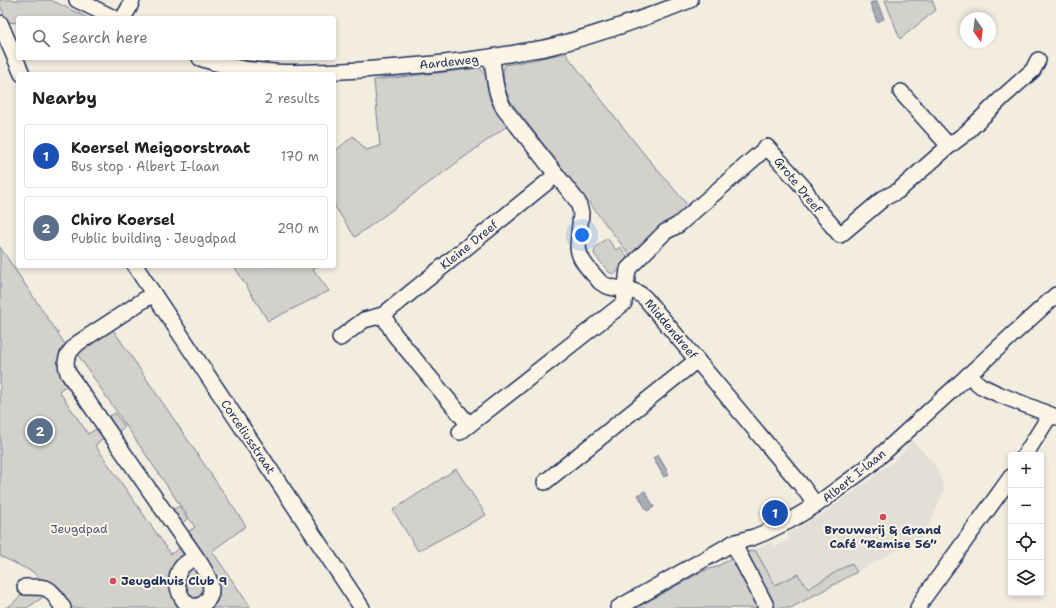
<!DOCTYPE html>
<html lang="en">
<head>
<meta charset="utf-8">
<style>
  body { margin:0; font-family:"Shantell Sans",sans-serif; background:#f2f2f2; color:#222 }
  .controls { position:absolute; right:12px; bottom:12px; display:grid; overflow:hidden; border-radius:4px; box-shadow:0 2px 6px #0003 }
  .controls button { width:36px; height:36px; display:grid; place-items:center; padding:0; border:0; border-bottom:1px solid #e0e0e0; background:#fff; color:#222; font:20px sans-serif }
  .compass { position:absolute; left:960px; top:12px; width:36px; height:36px; border-radius:50%; background:#fff; box-shadow:0 2px 6px #0003; rotate:166deg }
  .you { position:absolute; left:582px; top:235px; width:14px; height:14px; margin:-10px; border:3px solid #fff; border-radius:50%; background:#1a73e8; box-shadow:0 0 0 6px #1a73e833 }
  .badge { display:grid; place-items:center; width:26px; height:26px; border-radius:50%; background:#d1495b; color:#fff; font-size:13px; font-weight:700 }
  .pin { position:absolute; translate:-50% -50%; border:2px solid #fff; box-shadow:0 1px 4px #0006 }
  .list { margin:0; padding:0; list-style:none }
  h2 { display:flex; justify-content:space-between; align-items:center; height:52px; margin:0; padding:0 16px; font-size:17px }
  h2 small { font-size:13px; font-weight:400; color:#767676 }
  .list li { display:grid; grid-template-columns:26px 1fr auto; gap:12px; align-items:center; box-sizing:border-box; height:64px; margin:0 8px 8px; padding:0 8px; border:1px solid #e0e0e0; border-radius:4px }
  .list b { display:block; font-size:15px; white-space:nowrap }
  .list p { margin:0; font-size:13px; white-space:nowrap; color:#767676 }
  .list em { font-size:13px; font-style:normal; color:#767676 }
  .icon { flex:none; width:22px; height:22px; fill:none; stroke:currentColor; stroke-width:2; stroke-linecap:round; stroke-linejoin:round }
  .map { position:relative; flex:none; width:1056px; height:608px; overflow:hidden }
  .search { position:absolute; background:#fff; box-shadow:0 2px 6px #0003; left:16px; top:16px; width:320px; height:44px; display:flex; align-items:center; gap:10px; box-sizing:border-box; padding:0 14px; border-radius:4px; color:#767676; font-size:15px }
  .panel { position:absolute; background:#fff; box-shadow:0 2px 6px #0003; left:16px; top:72px; width:320px; height:196px; border-radius:4px }
  .map>svg:first-child { display:block }
</style>
</head>
<body>
<div class="map">
<svg width="1056" height="608" viewBox="0 0 1056 608">
  <rect width="100%" height="100%" fill="#f3ede0"/>
  <filter id="ink" filterUnits="userSpaceOnUse"><feTurbulence type="fractalNoise" baseFrequency=".025" numOctaves="2"/><feDisplacementMap in="SourceGraphic" scale="8" xChannelSelector="R" yChannelSelector="G"/><feConvolveMatrix kernelMatrix="1 2 1 2 8 2 1 2 1" color-interpolation-filters="sRGB"/></filter>
  <g filter="url(#ink)">
    <path fill="#e3dfd6" d="M912,440L935,465L945,489L925,535L791,608H787L755,550L772,542L775,547L790,540L787,534L822,514L837,504L891,463L902,453Z"/>
    <g fill="#d3d1cc" stroke="#778095">
      <path d="M0,0H51L88,18H18V23L7,22L0,5Z"/>
      <path d="M885,0H932L936,10L900,39Z"/>
      <path d="M565,53L644,154L690,208L632,258L511,102C505,91 500,76 505,65L537,59Z"/>
      <path d="M480,68L486,76L488,89L490,100L496,111L507,126L355,237L334,205V152L353,136L366,150L380,146L374,80Z"/>
      <path d="M607,238L616,250L620,247L629,260L616,273C613,274 610,274 608,271L594,254L595,248Z"/>
      <path d="M0,247L67,347L68,384L59,391L88,434L98,428L105,438L95,445L171,554L181,547L184,552L185,608H65L53,590L33,572L0,556Z"/>
      <path d="M234,266H317L313,269L329,291L268,321Z"/>
      <path d="M112,328L246,526L212,551L251,608H207L213,602L186,533L195,527L76,352Z"/>
      <path d="M115,413L125,427L116,433L106,418Z"/>
      <path d="M456,469L486,515L418,551L393,510Z"/>
      <path d="M179,506L188,519L180,524L171,511Z"/>
      <path d="M755,550L775,585L798,574L808,589L851,563L857,572L791,608H636L703,571L716,567L740,554Z"/>
      <path d="M189,567L193,568L196,569L204,587L203,596L195,601L186,593L183,573Z"/>
      <path d="M26,590L49,593L27,608H5L11,605Z"/>
    </g>
    <g fill="#a9acb3" stroke="#707a91">
      <path d="M877,1L884,19L877,22L870,3Z"/>
      <path d="M658,455L669,474L664,477L653,458Z"/>
      <path d="M645,491L654,507L647,511L638,495Z"/>
    </g>
    <g fill="none" stroke-linecap="round" stroke-linejoin="round">
      <g stroke="#1b2f5e" stroke-width="18">
        <g id="minor">
          <path d="M77,0L114,18"/>
          <path d="M123,18L129,8L132,0"/>
          <path d="M0,23L22,74"/>
          <path d="M200,58C252,77 308,73 361,70C415,66 468,62 520,52C531,50 542,49 553,46C599,34 646,18 690,0"/>
          <path d="M492,58C494,76 495,94 505,110L578,202L581,213L578,247C579,261 591,271 600,282C614,293 630,284 645,298L802,486L816,505"/>
          <path d="M901,92L949,146"/>
          <path d="M135,266L362,608"/>
          <path d="M153,294L78,343C68,353 63,358 68,373L196,557C204,569 221,592 203,604C199,606 196,607 191,606C179,601 173,578 181,568C184,563 191,560 196,557"/>
          <path d="M383,315L394,334L469,425"/>
          <path d="M340,338L364,320L383,315L556,175"/>
          <path d="M968,375L981,386L998,394L1056,417"/>
          <path d="M460,432L624,303L628,269L665,232L678,225L767,147L805,189L812,202L840,235L884,198L898,191L949,146L966,133L1004,96L1033,70L1038,60"/>
          <path d="M1025,455L1050,415"/>
          <path d="M545,482L697,360"/>
          <path d="M733,543L762,598L766,606L765,608"/>
          <path d="M25,587C51,587 48,586 63,608"/>
          <path d="M618,608L733,543L754,537L764,533L789,521L816,505L869,466L1056,295"/>
          <path d="M918,608L923,599L1011,477"/>
        </g>
      </g>
      <use href="#minor" stroke="#fcf5e5" stroke-width="15"/>
    </g>
  </g>
  <g fill="#d1495b" stroke="#fcf5e5" stroke-width="1.5">
    <circle cx="883" cy="517" r="4"/>
    <circle cx="113" cy="581" r="4"/>
  </g>
  <g text-anchor="middle" dominant-baseline="central" stroke-width="4" stroke-linejoin="round" paint-order="stroke">
    <g font-size="12" fill="#1b2f5e" stroke="#fcf5e5">
      <text transform="translate(449 62) rotate(-6)">Aardeweg</text>
      <text transform="translate(798 185) rotate(51)">Grote Dreef</text>
      <text transform="translate(469 245) rotate(-39)">Kleine Dreef</text>
      <text transform="translate(671 329) rotate(50)">Middendreef</text>
      <text transform="translate(248 437) rotate(56)">Corceliusstraat</text>
      <text transform="translate(854 476) rotate(-39)">Albert I-laan</text>
    </g>
    <g font-size="12" fill="#49587a" stroke="#fcf5e5">
      <text x="79" y="529">Jeugdpad</text>
    </g>
    <g font-size="12" font-weight="bold" fill="#1b2f5e" stroke="#fcf5e5">
      <text x="883" y="530">Brouwerij &amp; Grand<tspan x="883" dy="14">Café “Remise 56”</tspan></text>
      <text x="121" y="581" text-anchor="start">Jeugdhuis Club 9</text>
    </g>
  </g>
</svg>
<div class="controls">
<button>+</button>
<button>−</button>
<button><svg class="icon" aria-label="locate" viewBox="0 0 24 24"><circle cx="12" cy="12" r="6"/><path d="M12 2v4M12 18v4M2 12h4M18 12h4"/></svg></button>
<button><svg class="icon" aria-label="layers" viewBox="0 0 24 24"><path d="M12 4l9 5-9 5-9-5zM3 14l9 5 9-5"/></svg></button>
</div>
<svg class="compass" viewBox="-18 -18 36 36"><path d="M0-13l5 13h-10z" fill="#e53935"/><path d="M0 13l5-13h-10z" fill="#767676"/></svg>
<div class="you"></div>
<div class="pin badge" style="left:775px;top:513px;background:#1a4fb4">1</div>
<div class="pin badge" style="left:40px;top:431px;background:#5c6f8a">2</div>
<div class="search"><svg class="icon" aria-label="search" viewBox="0 0 24 24"><circle cx="10" cy="10" r="6"/><path d="M15 15l6 6"/></svg>Search here</div>
<section class="panel">
<h2>Nearby<small>2 results</small></h2>
<ul class="list">
<li><span class="badge" style="background:#1a4fb4">1</span><div><b>Koersel Meigoorstraat</b><p>Bus stop · Albert I-laan</p></div><em>170 m</em></li>
<li><span class="badge" style="background:#5c6f8a">2</span><div><b>Chiro Koersel</b><p>Public building · Jeugdpad</p></div><em>290 m</em></li>
</ul>
</section>
</div>
</body>
</html>
